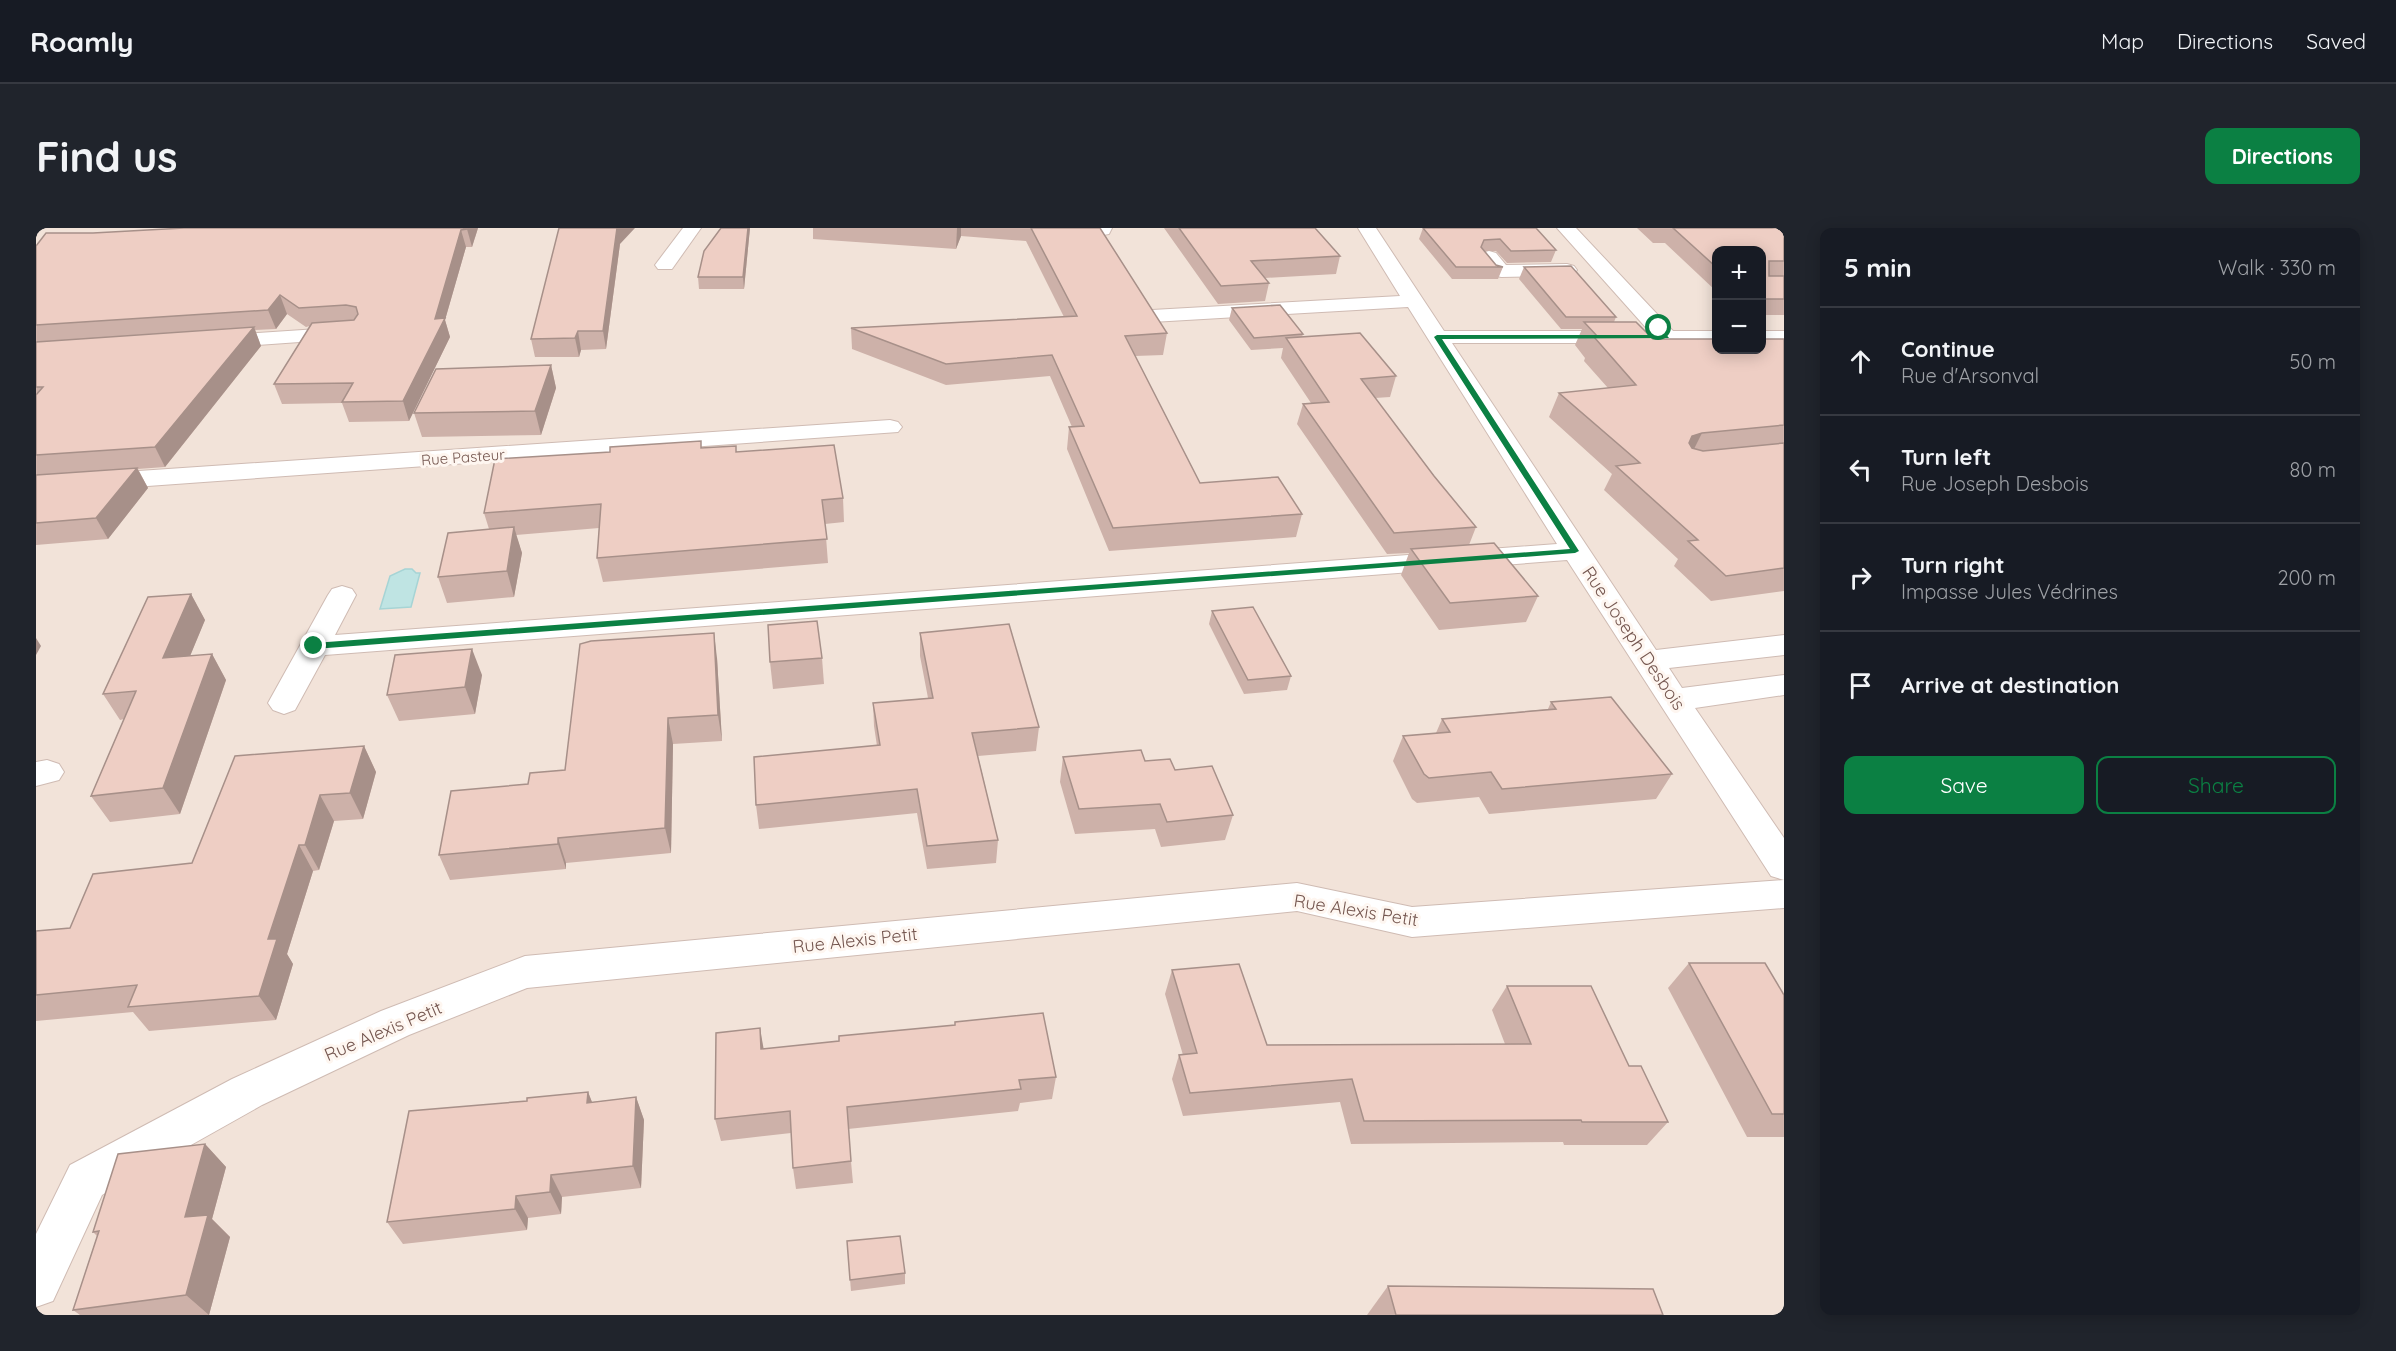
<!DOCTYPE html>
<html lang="en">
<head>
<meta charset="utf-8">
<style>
  body { margin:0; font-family:Quicksand,sans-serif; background:#20242c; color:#f1f3f6 }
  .controls { position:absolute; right:18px; top:18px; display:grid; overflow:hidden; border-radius:12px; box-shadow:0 3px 15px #0003 }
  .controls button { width:54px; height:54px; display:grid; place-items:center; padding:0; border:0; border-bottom:2px solid #363941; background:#171b24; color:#f1f3f6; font:30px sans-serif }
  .stop { position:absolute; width:18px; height:18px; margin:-14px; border:4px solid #0b8043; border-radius:50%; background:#fff }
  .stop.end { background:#0b8043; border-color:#fff; box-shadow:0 2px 6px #0008 }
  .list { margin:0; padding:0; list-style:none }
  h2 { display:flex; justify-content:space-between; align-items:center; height:78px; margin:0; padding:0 24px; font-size:26px }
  h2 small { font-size:20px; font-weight:400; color:#9ea1a6 }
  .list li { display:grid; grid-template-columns:39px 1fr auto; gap:18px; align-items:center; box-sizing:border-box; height:108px; padding:0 24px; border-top:2px solid #363941 }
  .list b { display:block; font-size:22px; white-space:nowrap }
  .list p { margin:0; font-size:20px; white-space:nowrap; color:#9ea1a6 }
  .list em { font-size:20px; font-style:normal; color:#9ea1a6 }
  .actions { display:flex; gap:12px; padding:18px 24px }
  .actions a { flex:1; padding:14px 0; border:2px solid #0b8043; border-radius:12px; text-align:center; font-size:21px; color:#0b8043 }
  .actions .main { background:#0b8043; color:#fff }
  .icon { flex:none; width:33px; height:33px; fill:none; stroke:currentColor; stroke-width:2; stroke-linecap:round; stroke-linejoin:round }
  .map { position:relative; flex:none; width:1748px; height:1087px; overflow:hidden; border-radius:12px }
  header { display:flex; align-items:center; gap:36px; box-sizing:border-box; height:84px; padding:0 30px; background:#171b24; border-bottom:2px solid #363941 }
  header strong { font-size:28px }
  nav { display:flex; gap:33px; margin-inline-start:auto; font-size:21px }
  .intro { display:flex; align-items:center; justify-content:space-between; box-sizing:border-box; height:144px; padding:0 36px }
  h1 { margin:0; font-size:42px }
  .button { padding:15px 27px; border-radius:12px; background:#0b8043; color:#fff; font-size:21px; font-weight:700 }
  main { display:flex; gap:36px; padding:0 36px }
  aside { flex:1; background:#171b24; border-radius:12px; box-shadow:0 3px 15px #0003 }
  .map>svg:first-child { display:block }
</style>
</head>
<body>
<header>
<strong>Roamly</strong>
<nav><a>Map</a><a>Directions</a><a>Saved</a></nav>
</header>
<div class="intro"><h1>Find us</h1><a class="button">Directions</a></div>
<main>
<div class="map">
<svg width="1748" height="1087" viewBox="0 0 1748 1087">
  <rect width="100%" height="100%" fill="#fbf2ea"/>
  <path fill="#f2e3d9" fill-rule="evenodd" d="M0,0H1748V1087H0ZM1680,22H1726V122H1680Z"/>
  <path fill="#bfe4e3" stroke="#a6d4d5" stroke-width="1.5" d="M369,341H376L380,345H384L375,379L344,381L354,348Z"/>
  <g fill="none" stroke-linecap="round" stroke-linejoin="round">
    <g stroke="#cfbbb3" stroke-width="2">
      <g id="minor">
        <path d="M647,0H665L636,41H622L619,37Z"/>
        <path d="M1022,0H1076L1073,6C1058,9 1039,7 1024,4Z"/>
        <path d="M1322,0H1340L1408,103H1613L1521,0H1540L1637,103H1680V115H1416L1620,422L1748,407V427L1633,440L1646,460L1748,447V467L1659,480L1748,610V680L1376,709L1261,683L491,760L373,807L226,877L66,967L17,1073L0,1079V1006L34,937L196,851L345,783L489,728L1261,655L1376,679L1748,652L1735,648L1531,332L289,427L259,482L248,486L237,482L232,475L292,367L296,361L306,358L316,361L320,367L299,407L1521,316L1372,79L1116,94L1109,92L1106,88L1109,84L1116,82L1364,68Z"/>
        <path d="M1453,23L1460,25L1470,37L1531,36L1538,38L1541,42L1538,46L1531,48L1465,49L1458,47L1443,29L1446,25Z"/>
        <path d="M312,99L320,100L323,105L320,110L178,120L170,119L167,114L170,109L178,108Z"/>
        <rect x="1726" y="103" width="22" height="12"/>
        <path d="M854,192L862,194L866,199L862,204L0,266V250Z"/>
        <path d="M11,532L23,536L28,544L23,552L0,558V534Z"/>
      </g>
    </g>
    <use href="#minor" fill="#fff" fill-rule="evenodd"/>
  </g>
  <g fill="#cdb1a9">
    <path d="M148,0H442L436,19H430L409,92L414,109L373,193L313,194L306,175L246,176L238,156L274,98L270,99L251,86L240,101L219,102L225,118L129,239L102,241L112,260L72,311L0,317V18L57,5Z"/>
    <path d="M685,0H714L708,61H663L662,49Z"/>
    <path d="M777,0H1064L1131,105L1127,127L1099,128L1164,255L1266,286L1260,309L1073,323L1031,221L1033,199H1036L1014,148L910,157L816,121L815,100L1028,89L990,13L925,8L920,21L777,11Z"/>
    <path d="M1128,0H1279L1304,28L1300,46L1229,50L1233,55L1229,73L1182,76Z"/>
    <path d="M1387,0H1500L1520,22L1515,34L1471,35L1460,23H1449L1460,37L1467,39L1462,51H1416L1383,11Z"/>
    <path d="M1601,0H1748V87H1725V22H1680V63L1629,15H1617Z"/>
    <path d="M584,16L570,121L545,122L543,129H499L495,111Z"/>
    <path d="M1488,39L1580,89L1578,94L1617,111H1748V363L1675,373L1638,338L1642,331L1568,262L1576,246L1513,189L1523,165L1572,160L1548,133L1549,130L1539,117L1546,101H1525L1483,51Z"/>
    <path d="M1196,80L1267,106L1266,109L1360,148L1354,169L1339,170L1398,248L1440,299L1433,317L1502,368L1490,394L1403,402L1365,347L1373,325L1351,326L1261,196L1267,176L1275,175L1245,130L1247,120L1215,122L1193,92Z"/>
    <path d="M515,137L520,160L505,207L386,209L378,185Z"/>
    <path d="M666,220L701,224L807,270L808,294L789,296L792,335L567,354L561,330L563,300L480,307L486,325L478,369L411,375L402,349L453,301L448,285L574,224Z"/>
    <path d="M155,366L169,392L154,428L176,426L190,452L144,586L74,594L55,568L88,491L84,492L67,466Z"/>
    <path d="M1176,383L1255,448L1251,462L1208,466L1173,396Z"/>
    <path d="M884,405L1003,499L1000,523L942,528L962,612L960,635L891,641L881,585L723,601L720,577L841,518L838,498L837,475L892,470L884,428Z"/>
    <path d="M681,430L686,513L637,516L635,625L530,635V641L414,652L403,627L492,556L529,542Z"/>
    <path d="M786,430L788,456L737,461L734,434Z"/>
    <path d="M446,447L439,486L363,493L351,467Z"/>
    <path d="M1515,474L1636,546L1620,571L1453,586L1443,569L1381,575L1376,571L1357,533L1367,508L1400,505L1406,491L1512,481Z"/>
    <path d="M328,518L340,544L327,591L298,593L283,642L277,643L251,726L257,736L240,792L113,803L97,784L0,793V703L34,700L156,635Z"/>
    <path d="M1027,529L1109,533L1139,542L1197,587L1189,612L1125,619L1119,601L1039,606L1024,554Z"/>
    <path d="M1653,735L1748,767V909H1711L1632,760Z"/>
    <path d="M1136,742L1231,817L1469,816L1456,782L1471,758L1593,838L1632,894L1611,917H1528L1527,914L1315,916L1304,874L1147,888L1136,851L1143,827H1147L1129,766Z"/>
    <path d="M919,794L1020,849L1016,871L984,875L982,883L812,901L817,955L760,961L757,940L755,905L685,913L679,891L727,821L803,813L919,797Z"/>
    <path d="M552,864L556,874L600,869L608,892L605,960L526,969L525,986L492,990L491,1002L367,1016L351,994Z"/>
    <path d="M169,916L190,939L176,991L194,1009L173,1087H44L37,1082L61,1008L57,1004Z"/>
    <path d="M811,1013L869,1045V1056L815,1063Z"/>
    <path d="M1352,1058L1627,1087H1331Z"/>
  </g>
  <g fill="#a79089">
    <path d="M432,0H442L436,19L431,1Z"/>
    <path d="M581,0H599L584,16L570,121L567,103Z"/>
    <path d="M712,0H714L708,61L707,49Z"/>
    <path d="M921,0H925V8L920,21Z"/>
    <path d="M425,2L430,19L409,92L414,109L373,193L367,173L399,91Z"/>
    <path d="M244,67L251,86L240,101L232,82Z"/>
    <path d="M218,99L225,118L129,239L119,219Z"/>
    <path d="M542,103L545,122L543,129L539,110Z"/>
    <path d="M515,137L520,160L505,207L499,183Z"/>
    <path d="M1666,205L1654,229L1643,232L1656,208Z"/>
    <path d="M101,240L112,260L72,311L60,290Z"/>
    <path d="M478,299L486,325L478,369L471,343Z"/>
    <path d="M155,366L169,392L142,457L127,430Z"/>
    <path d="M678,405L681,430L686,513L682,487Z"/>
    <path d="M0,410L5,418L0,427Z"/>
    <path d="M436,421L446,447L439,486L429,459Z"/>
    <path d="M176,426L190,452L144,586L127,560Z"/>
    <path d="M632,490L637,516L635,625L629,600Z"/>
    <path d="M328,518L340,544L327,591L314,565Z"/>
    <path d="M284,567L298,593L283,642L269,617Z"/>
    <path d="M522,610L530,635V641L522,616Z"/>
    <path d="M263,617L277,643L251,726L257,736L240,792L223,768L232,711Z"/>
    <path d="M724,800L728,823L725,821Z"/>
    <path d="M552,864L561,887L551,875Z"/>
    <path d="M600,869L608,892L605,960L597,938Z"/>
    <path d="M169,916L190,939L176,991L194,1009L173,1087L150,1067L149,989Z"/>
    <path d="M515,947L526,969L525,986L514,964Z"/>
    <path d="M480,968L492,990L491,1002L479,981Z"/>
  </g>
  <g fill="#eecec4" stroke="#a79089" stroke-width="1.5">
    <path d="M148,0H432L431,1L425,2L399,91L409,90L367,173L306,174L317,155L238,156L276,95L318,92L322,86L320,79L310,77L263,80L244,67L232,82L0,97V18L10,5H57Z"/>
    <path d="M523,0H581L567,103H542L539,110L495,111Z"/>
    <path d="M685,0H712L707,49H662L668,23Z"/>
    <path d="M995,0H1064L1131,105L1089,108L1164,255L1242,249L1266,286L1077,300L1033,199L1048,198L1016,127L910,136L815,100L1041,88Z"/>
    <path d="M1143,0H1279L1304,28L1215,33L1233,55L1185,58Z"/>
    <path d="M1387,0H1500L1520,22L1475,23L1464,11L1448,12L1445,19L1460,37L1467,39H1420Z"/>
    <path d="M1637,0H1748V33H1733V48H1748V71H1725V22H1680V39Z"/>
    <path d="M1535,38L1580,89H1530L1488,39Z"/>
    <path d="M1244,77L1267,106L1218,110L1196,80Z"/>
    <path d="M1548,94H1600L1617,111H1680V122H1725V111H1748V197L1666,205L1656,208L1653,215L1656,220L1667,223L1748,215V340L1690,348L1652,313L1662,312L1580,238L1604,235L1523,165L1600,157L1558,109H1562Z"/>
    <path d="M218,99L119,219L0,227V167L7,159H0V114Z"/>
    <path d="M1324,105L1360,148L1325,151L1398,248L1440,299L1358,305L1267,176L1293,174L1250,110Z"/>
    <path d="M515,137L499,183L378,185L400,141Z"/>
    <path d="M665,213V220L700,218V224L798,217L807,270L786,272L791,311L561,330L565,276L448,285L459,231L574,224V219Z"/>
    <path d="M101,240L60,290L0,295V247Z"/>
    <path d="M478,299L471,343L402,349L412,305Z"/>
    <path d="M1458,315L1502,368L1414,375L1375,321Z"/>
    <path d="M155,366L127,430L176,426L127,560L55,568L100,463L67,466L112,369Z"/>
    <path d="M1217,379L1255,448L1212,452L1176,383Z"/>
    <path d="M781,393L786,430L734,434L732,397Z"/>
    <path d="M973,396L1003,499L936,505L962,612L891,618L881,561L720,577L718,529L844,517L837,475L897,470L884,405Z"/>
    <path d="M678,405L682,487L632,490L629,600L522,610V616L403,627L415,563L492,556L494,545L529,542L544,416L555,413Z"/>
    <path d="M436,421L429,459L351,467L359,427Z"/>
    <path d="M1575,469L1636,546L1466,561L1455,544L1393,550L1388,546L1367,508L1414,504L1406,491L1520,481L1515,474Z"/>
    <path d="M328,518L314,565L284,567L269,617H263L232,711H241L223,768L92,779L101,757L0,767V703L34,700L57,646L156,635L199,528Z"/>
    <path d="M1105,522L1109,533L1134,531L1139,542L1176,538L1197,587L1131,594L1124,576L1043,581L1027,529Z"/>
    <path d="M1653,735H1729L1748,767V886H1736Z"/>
    <path d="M1203,736L1231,817L1495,816L1471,758H1555L1593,838H1605L1632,894H1546L1545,892L1328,893L1316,851L1154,865L1143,827L1161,825L1136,742Z"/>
    <path d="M1007,785L1020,849L983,852L985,861L811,879L815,933L757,940L754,883L679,891L680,805L724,800L725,821L803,813V808L919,797V794Z"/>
    <path d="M552,864L551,875L600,869L597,938L515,947L514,964L480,968L479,981L351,994L373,883L491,873V870Z"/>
    <path d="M169,916L149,989L172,987L150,1067L37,1082L63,1003L57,1004L82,926Z"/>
    <path d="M864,1008L869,1045L814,1052L811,1013Z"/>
    <path d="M1352,1058L1617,1061L1627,1087H1360Z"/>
  </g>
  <path fill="#0b8043" d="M1623,98L1633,110L1406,111L1543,323L1539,325L278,421L274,418L278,415L1534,321L1398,109L1401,107H1626L1620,100Z"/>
  <g text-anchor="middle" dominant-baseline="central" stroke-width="6" stroke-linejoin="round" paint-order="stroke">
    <g font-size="15" fill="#74564f" stroke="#fef6f0">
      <text transform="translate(427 229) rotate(-4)">Rue Pasteur</text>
    </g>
    <g font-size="18" fill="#74564f" stroke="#fef6f0">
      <text transform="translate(1598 410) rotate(56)">Rue Joseph Desbois</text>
      <text transform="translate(1320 682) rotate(9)">Rue Alexis Petit</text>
      <text transform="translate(819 712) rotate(-6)">Rue Alexis Petit</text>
      <text transform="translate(347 803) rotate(-23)">Rue Alexis Petit</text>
    </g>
  </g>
</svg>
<div class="controls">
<button>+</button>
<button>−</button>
</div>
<div class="stop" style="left:1623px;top:100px"></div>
<div class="stop end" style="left:278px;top:418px"></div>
</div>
<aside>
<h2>5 min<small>Walk · 330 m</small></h2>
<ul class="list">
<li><svg class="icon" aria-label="ahead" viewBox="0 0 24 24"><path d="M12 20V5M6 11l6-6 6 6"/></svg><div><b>Continue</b><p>Rue d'Arsonval</p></div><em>50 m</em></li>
<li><svg class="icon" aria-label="left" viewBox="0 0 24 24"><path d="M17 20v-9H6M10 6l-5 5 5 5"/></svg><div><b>Turn left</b><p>Rue Joseph Desbois</p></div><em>80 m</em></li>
<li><svg class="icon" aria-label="right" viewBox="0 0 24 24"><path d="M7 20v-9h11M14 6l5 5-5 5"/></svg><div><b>Turn right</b><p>Impasse Jules Védrines</p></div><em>200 m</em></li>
<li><svg class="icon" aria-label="arrive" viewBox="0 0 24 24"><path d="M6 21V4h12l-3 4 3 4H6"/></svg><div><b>Arrive at destination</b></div></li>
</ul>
<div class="actions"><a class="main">Save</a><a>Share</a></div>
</aside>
</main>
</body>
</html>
